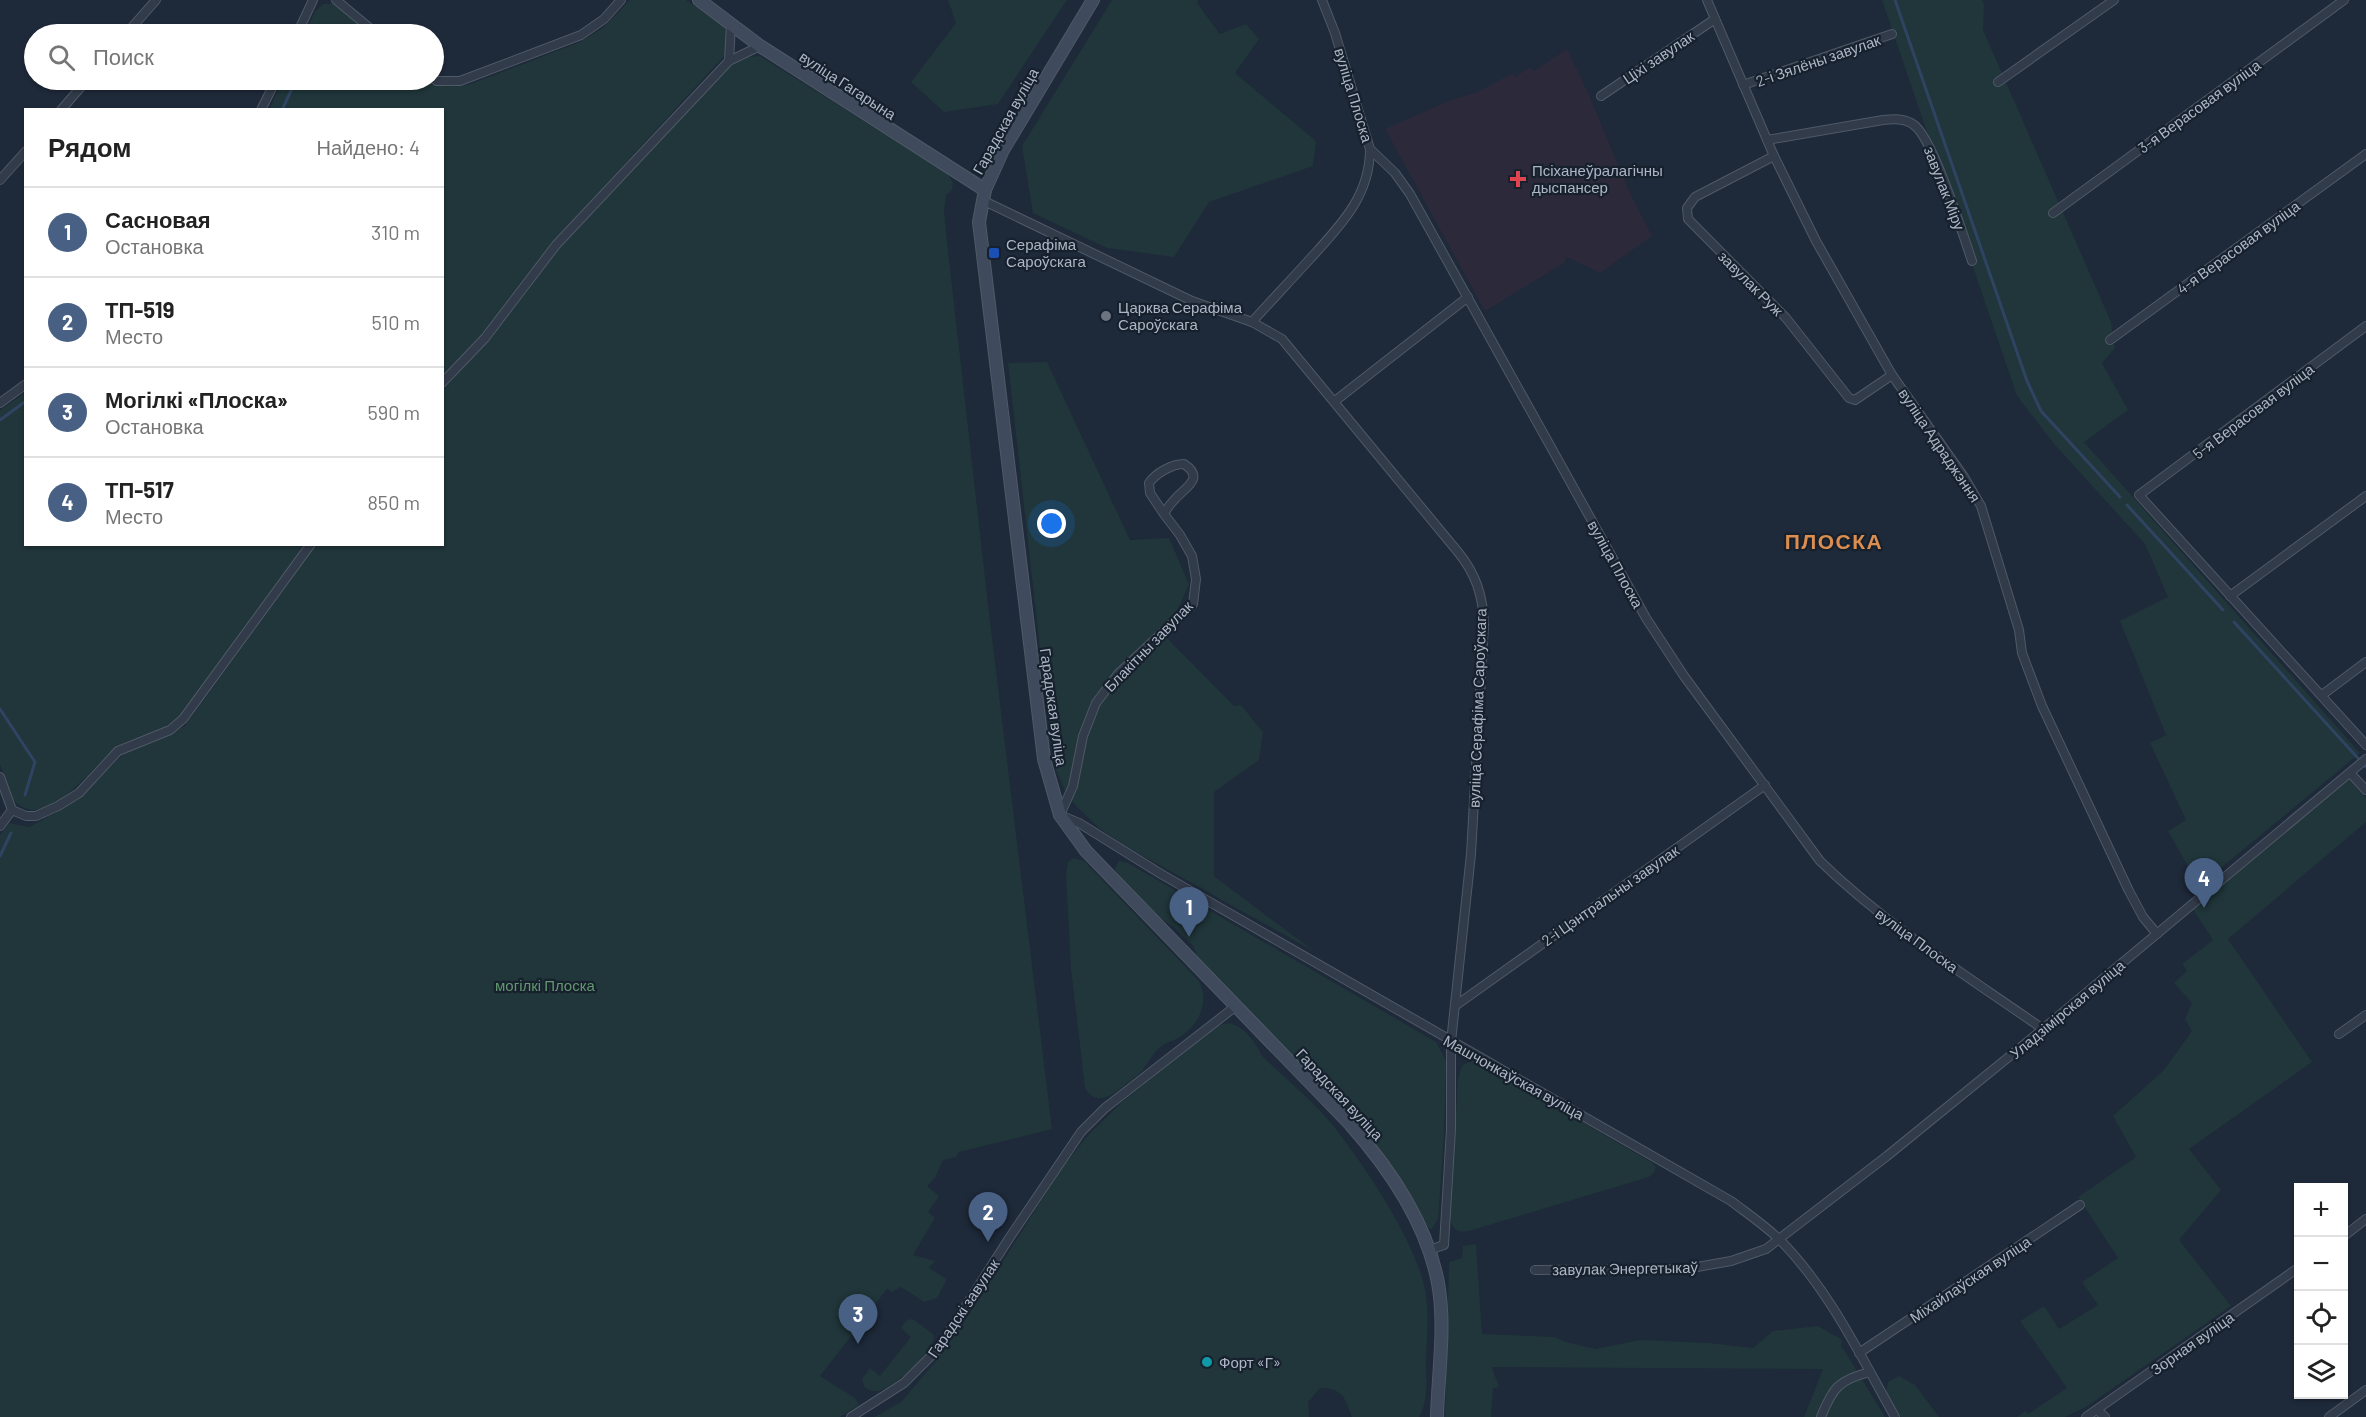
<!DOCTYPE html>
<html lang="ru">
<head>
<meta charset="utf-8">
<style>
  body { margin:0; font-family:Barlow,sans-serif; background:#f6f6f6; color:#222 }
  .controls { position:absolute; right:18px; bottom:18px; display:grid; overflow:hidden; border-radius:0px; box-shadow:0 2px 4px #0004 }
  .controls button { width:54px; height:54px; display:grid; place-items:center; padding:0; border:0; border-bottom:2px solid #e0e0e0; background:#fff; color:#222; font:30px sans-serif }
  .you { position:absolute; left:1052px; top:524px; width:21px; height:21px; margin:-15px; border:4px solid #fff; border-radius:50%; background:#1a73e8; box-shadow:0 0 0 9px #1a73e833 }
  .badge { display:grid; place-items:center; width:39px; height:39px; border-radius:50%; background:#496085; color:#fff; font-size:20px; font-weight:700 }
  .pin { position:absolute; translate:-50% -50px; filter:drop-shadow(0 2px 3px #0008) }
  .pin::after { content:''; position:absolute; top:32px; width:21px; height:18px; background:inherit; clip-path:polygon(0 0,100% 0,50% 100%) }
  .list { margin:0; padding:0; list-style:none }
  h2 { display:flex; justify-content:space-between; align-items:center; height:78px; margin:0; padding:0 24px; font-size:26px }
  h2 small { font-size:20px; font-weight:400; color:#767676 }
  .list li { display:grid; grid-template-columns:39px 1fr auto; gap:18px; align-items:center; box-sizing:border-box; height:90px; padding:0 24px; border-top:2px solid #e0e0e0 }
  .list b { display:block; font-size:22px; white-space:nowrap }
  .list p { margin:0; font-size:20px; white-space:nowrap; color:#767676 }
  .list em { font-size:20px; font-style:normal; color:#767676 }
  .icon { flex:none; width:33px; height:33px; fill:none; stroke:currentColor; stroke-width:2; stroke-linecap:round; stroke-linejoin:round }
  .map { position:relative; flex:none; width:2366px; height:1417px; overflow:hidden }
  .search { position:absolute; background:#fff; box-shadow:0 2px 4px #0004; left:24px; top:24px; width:420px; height:66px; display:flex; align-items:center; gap:15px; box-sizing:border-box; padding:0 21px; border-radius:33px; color:#767676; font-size:22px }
  .panel { position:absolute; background:#fff; box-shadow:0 2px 4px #0004; left:24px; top:108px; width:420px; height:438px; border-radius:0px }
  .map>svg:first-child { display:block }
</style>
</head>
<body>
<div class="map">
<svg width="2366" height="1417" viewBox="0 0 2366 1417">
  <rect width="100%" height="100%" fill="#1e2939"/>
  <path fill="#2c2a3a" d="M1567,49L1589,95L1629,191L1652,236L1600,273L1567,257L1564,263L1485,311L1385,129L1449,101L1478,92L1513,73L1514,77L1531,67L1534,71Z"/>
  <g fill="#20363a">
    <path d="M630,0H686L724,26L728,38L726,54L552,243L480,337L443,375L442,110H269L283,80H422C437,88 451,87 468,85L580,42L603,28Z"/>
    <path d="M948,0H1067L998,104L944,112L911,82L956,23Z"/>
    <path d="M1112,0H1198L1197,3L1220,34L1246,24L1259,39L1235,73L1316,141L1313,166L1209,202L1174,257L1107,248L1033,213L1022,146Z"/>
    <path d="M1882,0H1982L1984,5L1983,30L2111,322L2115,348L2102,363L2128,410L2084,442L2360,753L2199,886L2168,831L2186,820L2150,743L2166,735L2120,621L2168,597L2145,544L2055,445L2017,396Z"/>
    <path d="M323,4H334L369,34H304L315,12Z"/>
    <path d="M760,56L948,174L953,183L952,190L946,195L944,211L947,242L989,613L1052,1129L959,1152L956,1157L943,1160L935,1178L927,1186L939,1196L928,1212L935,1218L913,1255L935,1261L929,1268L947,1279L937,1298L924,1302L901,1287L891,1292L887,1289L861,1322L857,1319L851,1326L856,1330L820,1376L855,1398L859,1405L840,1417H0V835L9,823L29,827L61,810L81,797L124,753L159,739L185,726L316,545L442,544L443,391L512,309L556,252L729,67L748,57Z"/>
    <path d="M1047,362L1130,540L1169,538L1189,584L1166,637L1234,706L1241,705L1263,732L1259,760L1214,792V876L1315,952L1127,847L1099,828L1076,806L1065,791L1054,765L1051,747L1008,363Z"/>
    <path d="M25,393L26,544L303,545L298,556L181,716C173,721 165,727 157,731C145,736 132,738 122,744C97,757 46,839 13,799L0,765V410Z"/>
    <path d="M2348,779L2366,798V822L2228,939L2312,1062L2189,1149L2221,1190L2179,1240L2231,1306L2086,1407L2065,1417H2017L2025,1411L2028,1414L2067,1388L2020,1321L2044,1306L2059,1329L2098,1305L2082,1282L2118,1258L2078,1197L2136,1157L2113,1116L2164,1070L2192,1031L2185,1019L2192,1003L2174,983L2187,971L2182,964L2213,940L2193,909Z"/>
    <path d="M1074,858L1084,861L1198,980C1211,1001 1199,1026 1178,1038C1171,1042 1164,1043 1158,1049C1152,1055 1149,1061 1144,1068C1140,1074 1133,1078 1127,1083C1114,1094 1097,1108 1085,1088L1071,969L1066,873L1068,862Z"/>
    <path d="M1119,861L1128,863L1436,1042L1446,1061L1444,1138L1438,1219L1432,1229L1425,1227L1393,1171L1201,964L1193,946L1174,927L1156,916L1119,877L1115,869Z"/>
    <path d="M1229,1023C1245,1027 1255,1041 1262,1056C1285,1078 1311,1099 1331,1123C1363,1163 1419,1245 1426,1295C1429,1316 1427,1338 1426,1359C1426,1377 1429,1401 1419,1417H1352C1345,1398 1343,1388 1320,1388L1308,1402L1309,1417H874L901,1402L936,1361L970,1313L1062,1168L1089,1134L1121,1103L1206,1034L1220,1025Z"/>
    <path d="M1472,1060L1479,1062L1651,1162L1656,1167L1654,1173L1649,1177L1469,1231C1458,1233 1452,1230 1450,1218L1458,1079L1462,1066Z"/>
    <path d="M1476,1244L1482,1334L1555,1337L1566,1342L1595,1349L1640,1340L1709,1343L1753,1348L1773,1331L1818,1326L1841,1339V1349L1843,1348L1885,1417H1804L1823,1369L1492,1367L1499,1387L1493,1388L1491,1417H1445L1449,1262L1462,1258L1463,1246Z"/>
    <path d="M910,1319L916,1321L934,1335C935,1352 895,1386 879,1391C874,1392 870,1390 865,1388L862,1379L870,1368L880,1376L911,1337L901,1328L906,1321Z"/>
    <path d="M1899,1376L1915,1385L1939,1417H1901L1886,1392L1888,1382Z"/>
  </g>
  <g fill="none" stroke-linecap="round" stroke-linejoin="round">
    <g stroke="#2f4462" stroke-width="3">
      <path d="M1895,0L2027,381L2041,411L2120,497"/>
      <path d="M282,110L296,80"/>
      <path d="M0,420L26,401"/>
      <path d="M2127,505L2223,610"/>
      <path d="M2234,622L2366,767"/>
      <path d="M0,709L35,762L25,795"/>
      <path d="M0,856L11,833"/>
    </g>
    <g stroke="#4f5967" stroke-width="10">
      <g id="street">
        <path d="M336,0L377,34"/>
        <path d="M1322,0L1335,33L1370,149L1395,173L1410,194L1646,618L1684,676L1820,861C1887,926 1967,976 2043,1029"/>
        <path d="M1707,0L1774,156L1816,241L1892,375L1964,477L1981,506L2019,630L2022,653L2042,706L2129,891L2143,917L2157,934"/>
        <path d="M126,34L156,0"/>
        <path d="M297,34L313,0"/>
        <path d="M729,61L731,24"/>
        <path d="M434,79L437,81H460L581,35L604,19L621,0"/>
        <path d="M1998,82L2114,0"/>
        <path d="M1743,85L1892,34"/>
        <path d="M1601,96L1715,19"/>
        <path d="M61,110L87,80"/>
        <path d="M261,110L276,80"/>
        <path d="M1767,140L1883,120C1893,119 1905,118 1914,125C1933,138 1963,235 1972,261"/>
        <path d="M1774,156L1695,197L1687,208L1688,219L1786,318L1849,398L1855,400L1892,375"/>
        <path d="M0,180L26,151"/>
        <path d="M982,200L1192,301L1252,322L1282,339L1458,552C1476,574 1483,596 1484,624L1471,854L1451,1042V1129L1444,1245L1429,1250"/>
        <path d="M2053,213L2344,0"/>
        <path d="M1252,322C1271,301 1290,281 1309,260C1339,227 1370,197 1370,149"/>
        <path d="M2366,326L2139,495L2366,745"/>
        <path d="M2110,340L2366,154"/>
        <path d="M442,383L485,338L556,245L729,61L760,46"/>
        <path d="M1335,401L1468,297"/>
        <path d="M0,403L26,384"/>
        <path d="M1164,514L1150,493L1149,483C1156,473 1172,464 1184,464C1205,478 1186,487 1176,498C1171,503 1167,508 1164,514L1180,535L1192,556L1196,579L1193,604L1118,674L1096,703L1083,736L1073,786L1060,815L1079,823L1161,874L1731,1201C1748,1214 1766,1226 1781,1241C1830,1291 1861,1357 1895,1417"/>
        <path d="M2230,596L2366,496"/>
        <path d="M2322,695L2366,662"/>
        <path d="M2350,773L2366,790"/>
        <path d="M0,777L12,810"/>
        <path d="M0,826L12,810L26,816H36L58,806L79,793L118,751L170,730L183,719L311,544"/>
        <path d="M1455,1006L1765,785"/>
        <path d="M2339,1034L2366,1015"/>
        <path d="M2344,1236L2366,1219"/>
        <path d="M1535,1270L1686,1269L1731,1261L1766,1249L1887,1156L2043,1029L2366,759"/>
        <path d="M1859,1353L2080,1205"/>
        <path d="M2097,1410L2105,1417"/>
        <path d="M851,1417L904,1383L938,1349L1010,1237L1081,1132L1105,1108L1236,1006"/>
        <path d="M1821,1417C1833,1387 1839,1380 1870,1372"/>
        <path d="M2086,1417L2298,1268"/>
        <path d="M2329,1417L2366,1390"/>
      </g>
    </g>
    <g stroke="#4f5967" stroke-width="14">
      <g id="secondary">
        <path d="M699,0L760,46L985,190"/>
        <path d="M1093,0L1003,150L985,190L979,222L1044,759L1060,815L1086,851L1350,1124C1389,1168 1427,1224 1438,1283C1446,1326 1438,1374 1437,1417"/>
      </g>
    </g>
    <use href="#street" stroke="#323b49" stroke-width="8"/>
    <use href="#secondary" stroke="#3f4a5c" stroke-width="12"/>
  </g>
  <path fill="#e0444e" stroke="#17202d" stroke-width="2" d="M1515 170h6v6h6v6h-6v6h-6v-6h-6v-6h6z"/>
  <rect fill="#1a4fb4" stroke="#17202d" stroke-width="2" x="988" y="247" width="12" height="12" rx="3"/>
  <circle fill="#6b7280" stroke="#17202d" stroke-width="2" cx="1106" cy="316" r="6"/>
  <circle fill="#0f9aa8" stroke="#17202d" stroke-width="2" cx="1207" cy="1362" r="6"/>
  <g text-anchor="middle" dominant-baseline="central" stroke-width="4.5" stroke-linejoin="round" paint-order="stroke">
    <g font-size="15" fill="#acb6c6" stroke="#17202d">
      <text transform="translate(1658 57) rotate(-34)">Ціхі завулак</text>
      <text transform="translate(1818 60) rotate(-19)">2-і Зялёны завулак</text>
      <text transform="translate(848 85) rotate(33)">вуліца Гагарына</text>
      <text transform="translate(1354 95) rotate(73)">вуліца Плоска</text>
      <text transform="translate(2199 106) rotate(-36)">3-я Верасовая вуліца</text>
      <text transform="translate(1005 121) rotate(-61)">Гарадская вуліца</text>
      <text transform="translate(1945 188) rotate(69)">завулак Міру</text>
      <text transform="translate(2238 247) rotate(-36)">4-я Верасовая вуліца</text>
      <text transform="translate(1751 283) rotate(45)">завулак Руж</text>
      <text transform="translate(2253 411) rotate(-37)">5-я Верасовая вуліца</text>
      <text transform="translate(1940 445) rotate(56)">вуліца Адраджэння</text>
      <text transform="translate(1616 564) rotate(61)">вуліца Плоска</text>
      <text transform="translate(1148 646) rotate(-46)">Блакітны завулак</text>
      <text transform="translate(1054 707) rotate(82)">Гарадская вуліца</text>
      <text transform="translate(1477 708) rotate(-88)">вуліца Серафіма Сароўскага</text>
      <text transform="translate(1610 895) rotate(-35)">2-і Цэнтральны завулак</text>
      <text transform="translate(1917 940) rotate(36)">вуліца Плоска</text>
      <text transform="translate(2067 1009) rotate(-40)">Уладзімірская вуліца</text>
      <text transform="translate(1514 1077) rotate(29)">Машчонкаўская вуліца</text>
      <text transform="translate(1340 1094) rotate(47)">Гарадская вуліца</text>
      <text transform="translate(1625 1268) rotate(-1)">завулак Энергетыкаў</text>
      <text transform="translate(1970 1279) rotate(-34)">Міхайлаўская вуліца</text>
      <text transform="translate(963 1308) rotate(-56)">Гарадскі завулак</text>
      <text transform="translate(2192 1343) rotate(-35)">Зорная вуліца</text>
    </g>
    <g font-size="15" fill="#acb6c6" stroke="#17202d" text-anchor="start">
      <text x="1532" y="170">Псіханеўралагічны<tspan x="1532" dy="17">дыспансер</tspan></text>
      <text x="1006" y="244">Серафіма<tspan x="1006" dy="17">Сароўскага</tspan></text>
      <text x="1118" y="307">Царква Серафіма<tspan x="1118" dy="17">Сароўскага</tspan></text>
      <text x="1219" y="1362">Форт «Г»</text>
    </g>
    <g font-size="15" fill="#62986e" stroke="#17202d">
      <text x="545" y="985">могілкі Плоска</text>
    </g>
    <g font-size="21" font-weight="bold" letter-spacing="1.5" fill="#dc8e51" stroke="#17202d">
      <text x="1834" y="540">ПЛОСКА</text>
    </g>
  </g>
</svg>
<div class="controls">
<button>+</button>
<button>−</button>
<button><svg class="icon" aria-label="locate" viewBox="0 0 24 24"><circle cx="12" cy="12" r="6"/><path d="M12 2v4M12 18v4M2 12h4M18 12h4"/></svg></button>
<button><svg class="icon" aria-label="layers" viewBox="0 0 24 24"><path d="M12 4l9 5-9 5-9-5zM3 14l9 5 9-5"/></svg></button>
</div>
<div class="you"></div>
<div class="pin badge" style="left:1189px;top:937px">1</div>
<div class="pin badge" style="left:988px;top:1242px">2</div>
<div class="pin badge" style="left:858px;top:1344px">3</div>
<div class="pin badge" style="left:2204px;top:908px">4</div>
<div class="search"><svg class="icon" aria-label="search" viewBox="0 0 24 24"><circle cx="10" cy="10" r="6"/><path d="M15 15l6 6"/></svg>Поиск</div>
<section class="panel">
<h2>Рядом<small>Найдено: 4</small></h2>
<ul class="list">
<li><span class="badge">1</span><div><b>Сасновая</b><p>Остановка</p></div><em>310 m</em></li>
<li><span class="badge">2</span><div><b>ТП-519</b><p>Место</p></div><em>510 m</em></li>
<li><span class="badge">3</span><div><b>Могілкі «Плоска»</b><p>Остановка</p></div><em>590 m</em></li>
<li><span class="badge">4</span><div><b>ТП-517</b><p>Место</p></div><em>850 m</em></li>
</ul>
</section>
</div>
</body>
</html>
